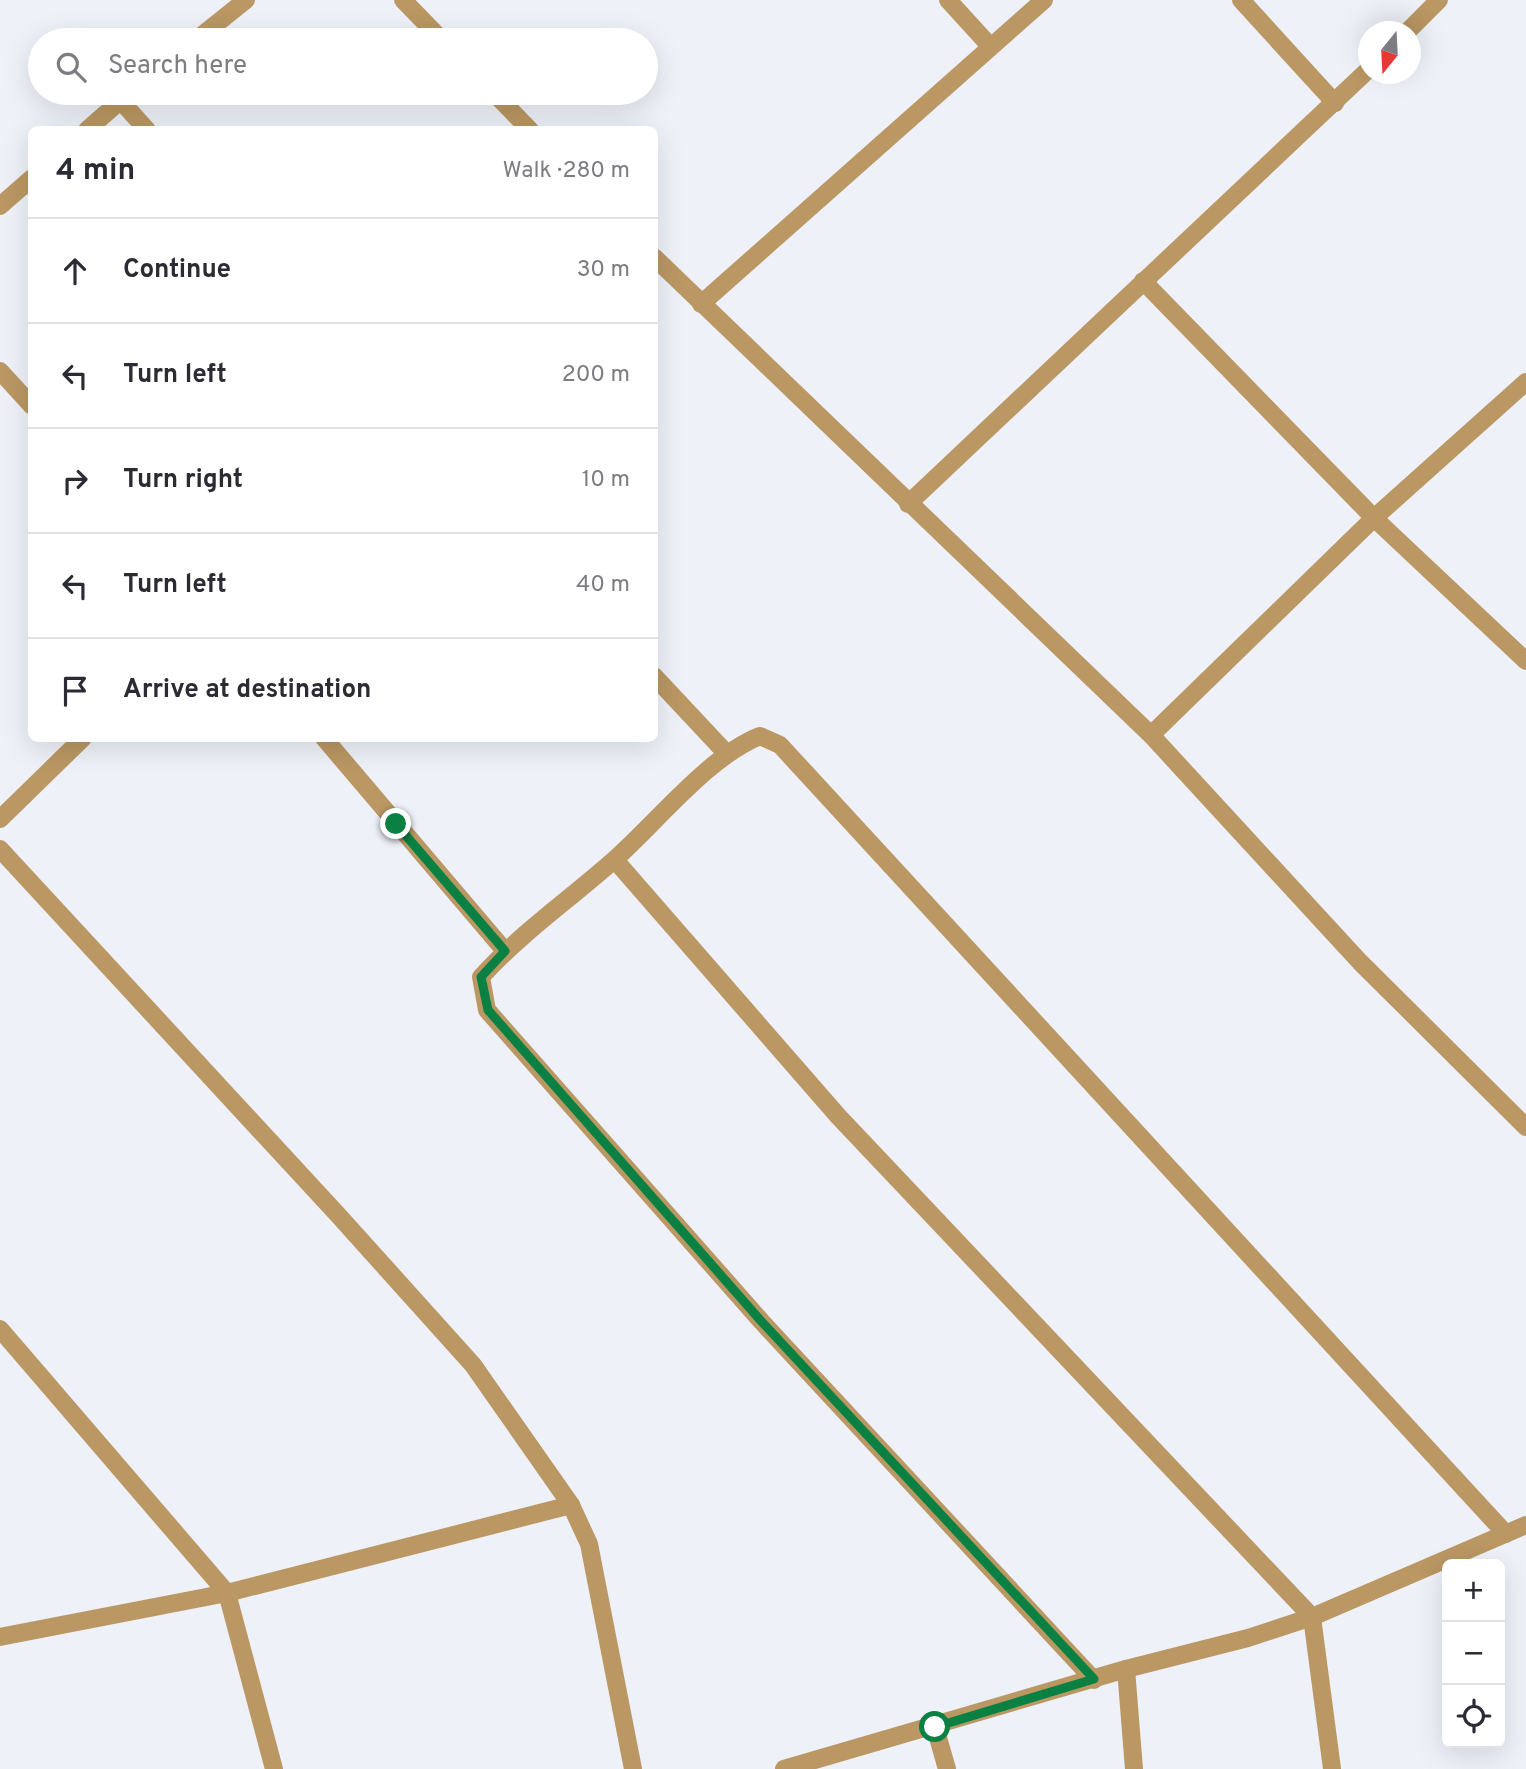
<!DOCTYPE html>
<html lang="en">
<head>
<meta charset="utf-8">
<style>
  body { margin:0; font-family:Overpass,sans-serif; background:#f7f7f7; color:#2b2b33 }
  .controls { position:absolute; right:21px; bottom:21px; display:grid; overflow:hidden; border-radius:10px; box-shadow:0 7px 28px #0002 }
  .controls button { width:63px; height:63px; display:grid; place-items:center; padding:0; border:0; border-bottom:2px solid #e1e1e2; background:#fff; color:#2b2b33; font:35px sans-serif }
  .compass { position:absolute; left:1358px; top:21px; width:63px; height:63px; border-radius:50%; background:#fff; box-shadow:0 7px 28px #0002; rotate:198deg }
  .stop { position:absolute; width:21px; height:21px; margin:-16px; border:5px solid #0b8043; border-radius:50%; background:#fff }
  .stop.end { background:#0b8043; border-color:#fff; box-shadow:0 2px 7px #0008 }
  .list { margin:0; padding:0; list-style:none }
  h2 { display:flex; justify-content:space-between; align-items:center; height:91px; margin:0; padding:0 28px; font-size:30px }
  h2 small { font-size:23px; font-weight:400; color:#7c7c81 }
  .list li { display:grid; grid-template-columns:46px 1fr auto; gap:21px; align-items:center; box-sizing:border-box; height:105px; padding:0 28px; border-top:2px solid #e1e1e2 }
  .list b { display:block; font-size:26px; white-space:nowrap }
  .list em { font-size:23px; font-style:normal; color:#7c7c81 }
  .icon { flex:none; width:38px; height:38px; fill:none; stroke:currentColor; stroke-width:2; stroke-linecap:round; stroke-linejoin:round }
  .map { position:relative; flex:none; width:1526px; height:1769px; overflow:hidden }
  .search { position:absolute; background:#fff; box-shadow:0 7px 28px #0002; left:28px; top:28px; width:630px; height:77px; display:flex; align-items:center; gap:18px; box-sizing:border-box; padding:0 24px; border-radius:38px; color:#7c7c81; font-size:26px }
  .panel { position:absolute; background:#fff; box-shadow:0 7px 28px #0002; left:28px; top:126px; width:630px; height:616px; border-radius:10px }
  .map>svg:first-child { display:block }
</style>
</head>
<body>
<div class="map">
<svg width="1526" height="1769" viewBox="0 0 1526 1769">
  <rect width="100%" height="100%" fill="#eef1f8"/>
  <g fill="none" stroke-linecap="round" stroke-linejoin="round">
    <g stroke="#ba9763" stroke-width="18">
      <path d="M403,0L442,40"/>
      <path d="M948,0L990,46"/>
      <path d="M1241,0L1335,103"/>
      <path d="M1407,32L1439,0"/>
      <path d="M196,40L246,0"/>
      <path d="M494,93L530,130"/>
      <path d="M120,100L147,130"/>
      <path d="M87,130L129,93"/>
      <path d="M0,206L32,178"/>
      <path d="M654,257L1151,735L1360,962L1526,1127"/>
      <path d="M1143,281L1374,518L1526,661"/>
      <path d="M701,304L1044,0"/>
      <path d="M0,371L32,406"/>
      <path d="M908,504L1368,70"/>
      <path d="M654,676L727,754"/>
      <path d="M1151,735L1374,518L1526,382"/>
      <path d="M324,738L505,951"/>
      <path d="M0,819L83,738"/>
      <path d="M0,849L339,1216L473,1365L571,1505L589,1544L633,1769"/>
      <path d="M615,860L838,1116L1312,1617L1332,1769"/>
      <path d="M0,1329L227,1593L571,1505"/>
      <path d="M0,1637L227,1593L274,1769"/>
      <path d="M1126,1669L1134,1769"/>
      <path d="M1094,1680L762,1322L487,1010L481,977C521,933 570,899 614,860C656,823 709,756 760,736L780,745L1506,1534"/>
      <path d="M935,1727L947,1769"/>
      <path d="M784,1769L1126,1669L1248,1638L1312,1617L1526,1525"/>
    </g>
  </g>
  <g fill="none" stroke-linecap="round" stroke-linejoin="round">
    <path stroke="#0b8043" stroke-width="9" d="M396,824L505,951L481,977L488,1010L762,1322L1094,1679L935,1727"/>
  </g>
</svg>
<div class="controls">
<button>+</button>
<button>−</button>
<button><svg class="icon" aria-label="locate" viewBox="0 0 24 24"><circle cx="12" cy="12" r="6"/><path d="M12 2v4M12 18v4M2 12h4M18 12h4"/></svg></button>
</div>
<svg class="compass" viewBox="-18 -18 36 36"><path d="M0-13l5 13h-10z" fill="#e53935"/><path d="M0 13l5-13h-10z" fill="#7c7c81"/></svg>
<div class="stop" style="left:935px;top:1727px"></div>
<div class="stop end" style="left:396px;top:824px"></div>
<div class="search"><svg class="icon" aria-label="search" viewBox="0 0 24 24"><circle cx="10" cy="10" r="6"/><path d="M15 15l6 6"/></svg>Search here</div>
<section class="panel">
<h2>4 min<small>Walk · 280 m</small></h2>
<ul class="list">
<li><svg class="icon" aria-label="ahead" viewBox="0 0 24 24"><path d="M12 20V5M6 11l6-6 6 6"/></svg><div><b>Continue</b></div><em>30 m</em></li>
<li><svg class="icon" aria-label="left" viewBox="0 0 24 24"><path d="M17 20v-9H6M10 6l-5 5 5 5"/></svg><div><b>Turn left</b></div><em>200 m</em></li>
<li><svg class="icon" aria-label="right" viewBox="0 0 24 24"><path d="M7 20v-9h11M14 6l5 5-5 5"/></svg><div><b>Turn right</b></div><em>10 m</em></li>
<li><svg class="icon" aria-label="left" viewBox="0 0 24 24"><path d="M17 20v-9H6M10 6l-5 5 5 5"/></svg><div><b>Turn left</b></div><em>40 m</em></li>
<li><svg class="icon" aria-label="arrive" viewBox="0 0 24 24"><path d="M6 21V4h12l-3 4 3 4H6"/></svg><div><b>Arrive at destination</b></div></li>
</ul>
</section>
</div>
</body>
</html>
